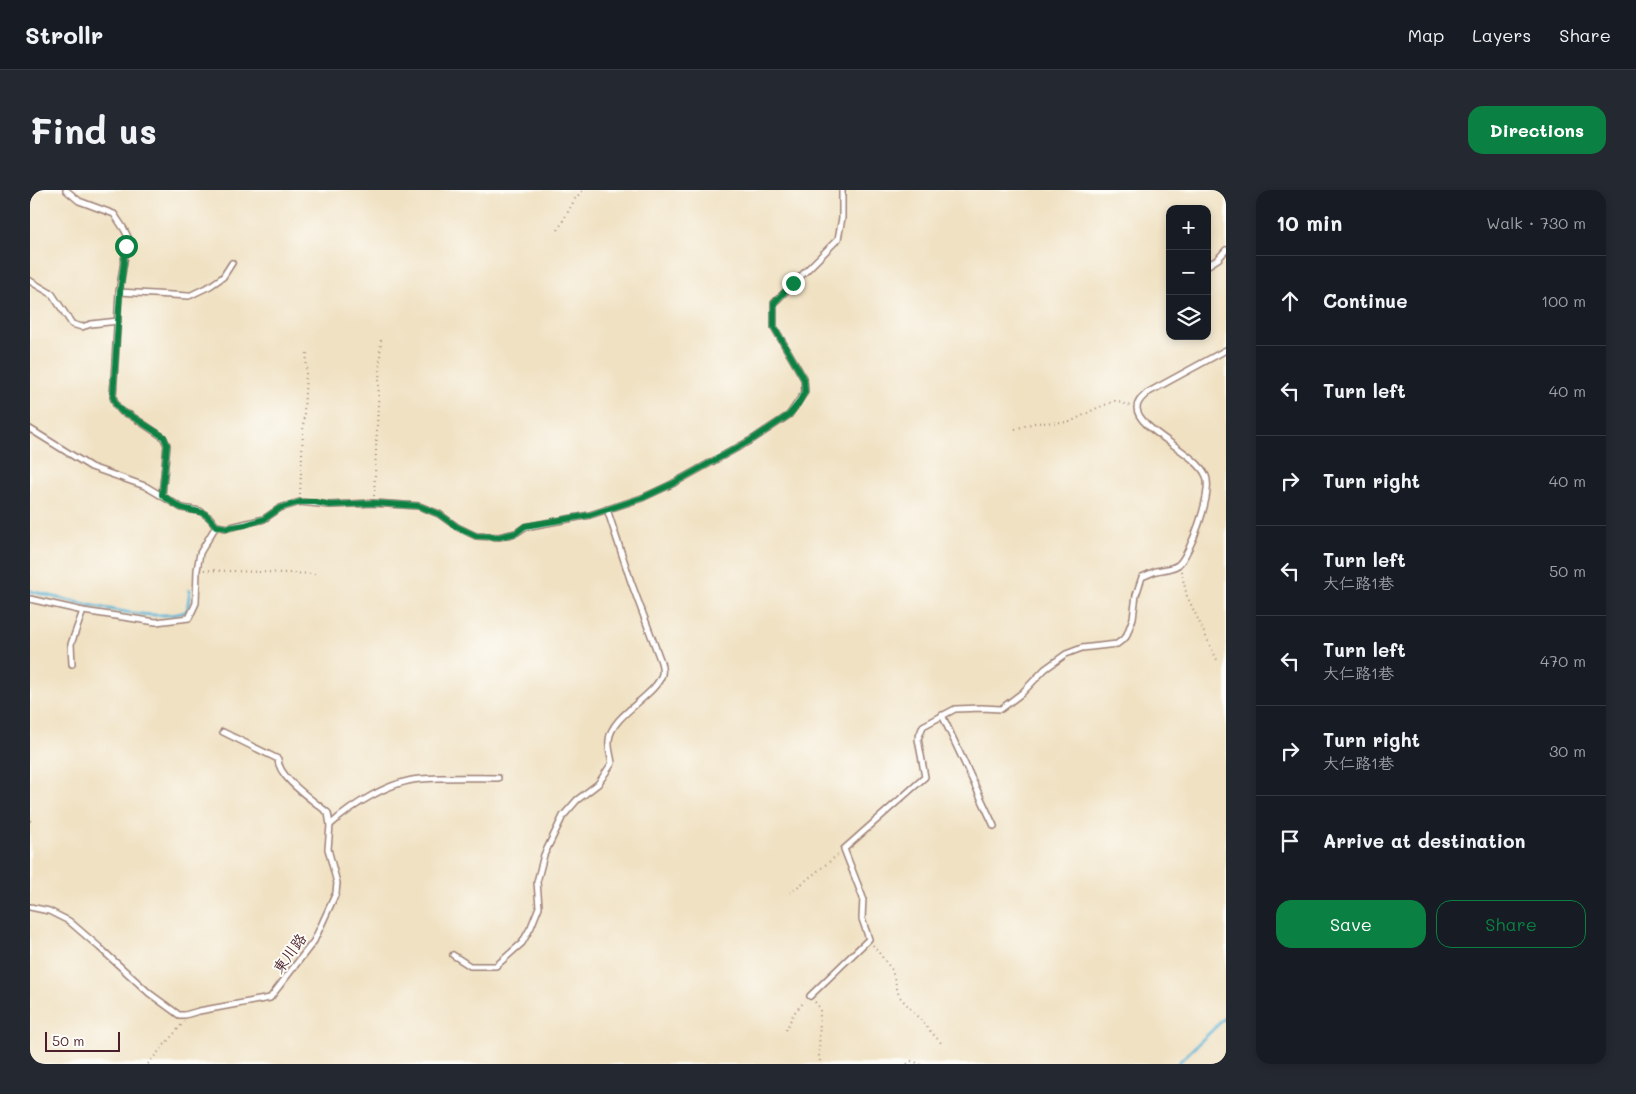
<!DOCTYPE html>
<html lang="en">
<head>
<meta charset="utf-8">
<style>
  body { margin:0; font-family:Mali,"LXGW WenKai TC",sans-serif; background:#242831; color:#f1f3f6 }
  .controls { position:absolute; right:15px; top:15px; display:grid; overflow:hidden; border-radius:10px; box-shadow:0 2px 8px #0003 }
  .controls button { width:45px; height:45px; display:grid; place-items:center; padding:0; border:0; border-bottom:1px solid #363941; background:#171b24; color:#f1f3f6; font:25px sans-serif }
  .scale { position:absolute; left:15px; bottom:12px; width:75px; box-sizing:border-box; padding-left:5px; border:2px solid #4a1f2b; border-top:0; font-size:14px; line-height:18px; white-space:nowrap; color:#4a1f2b; -webkit-text-stroke:4px #fdfcf7; paint-order:stroke }
  .stop { position:absolute; width:15px; height:15px; margin:-11px; border:4px solid #0b8043; border-radius:50%; background:#fff }
  .stop.end { background:#0b8043; border-color:#fff; box-shadow:0 1px 5px #0008 }
  .list { margin:0; padding:0; list-style:none }
  h2 { display:flex; justify-content:space-between; align-items:center; height:65px; margin:0; padding:0 20px; font-size:21px }
  h2 small { font-size:16px; font-weight:400; color:#9ea1a6 }
  .list li { display:grid; grid-template-columns:32px 1fr auto; gap:15px; align-items:center; box-sizing:border-box; height:90px; padding:0 20px; border-top:1px solid #363941 }
  .list b { display:block; font-size:19px; white-space:nowrap }
  .list p { margin:0; font-size:16px; white-space:nowrap; color:#9ea1a6 }
  .list em { font-size:16px; font-style:normal; color:#9ea1a6 }
  .actions { display:flex; gap:10px; padding:15px 20px }
  .actions a { flex:1; padding:11px 0; border:1px solid #0b8043; border-radius:15px; text-align:center; font-size:18px; color:#0b8043 }
  .actions .main { background:#0b8043; color:#fff }
  .icon { flex:none; width:28px; height:28px; fill:none; stroke:currentColor; stroke-width:2; stroke-linecap:round; stroke-linejoin:round }
  .map { position:relative; flex:none; width:1196px; height:874px; overflow:hidden; border-radius:15px }
  header { display:flex; align-items:center; gap:30px; box-sizing:border-box; height:70px; padding:0 25px; background:#171b24; border-bottom:1px solid #363941 }
  header strong { font-size:24px }
  nav { display:flex; gap:28px; margin-inline-start:auto; font-size:18px }
  .intro { display:flex; align-items:center; justify-content:space-between; box-sizing:border-box; height:120px; padding:0 30px }
  h1 { margin:0; font-size:35px }
  .button { padding:12px 22px; border-radius:15px; background:#0b8043; color:#fff; font-size:18px; font-weight:700 }
  main { display:flex; gap:30px; padding:0 30px }
  aside { flex:1; background:#171b24; border-radius:15px; box-shadow:0 2px 8px #0003 }
  .map>svg:first-child { display:block }
</style>
</head>
<body>
<header>
<strong>Strollr</strong>
<nav><a>Map</a><a>Layers</a><a>Share</a></nav>
</header>
<div class="intro"><h1>Find us</h1><a class="button">Directions</a></div>
<main>
<div class="map">
<svg width="1196" height="874" viewBox="0 0 1196 874">
  <rect width="100%" height="100%" fill="#fdfcf7"/>
  <filter id="ink" filterUnits="userSpaceOnUse"><feTurbulence type="fractalNoise" baseFrequency=".02" numOctaves="2"/><feDisplacementMap in="SourceGraphic" scale="10" xChannelSelector="R" yChannelSelector="G"/><feConvolveMatrix kernelMatrix="1 2 1 2 8 2 1 2 1" color-interpolation-filters="sRGB"/></filter>
  <filter id="wash" filterUnits="userSpaceOnUse"><feTurbulence type="fractalNoise" baseFrequency=".0096" numOctaves="4" result="noise"/><feDisplacementMap in="SourceGraphic" scale="20" xChannelSelector="R" yChannelSelector="G"/><feGaussianBlur stdDeviation="1.12" result="paint"/><feColorMatrix in="noise" values="0 0 0 0 0 0 0 0 0 0 0 0 0 0 0 0 0 1.4 0 .05"/><feComposite in="paint" operator="in"/></filter>
  <g filter="url(#wash)">
    <rect width="100%" height="100%" fill="#f0e1c2"/>
    <g fill="none" stroke-linecap="round" stroke-linejoin="round">
      <g stroke="#58b3d6" stroke-width="3">
        <path d="M0,401C34,409 128,435 157,421L160,400"/>
        <path d="M1147,874L1196,827"/>
      </g>
    </g>
  </g>
  <g filter="url(#ink)">
    <g fill="none" stroke-linecap="round" stroke-linejoin="round">
      <g stroke="#9d8076" stroke-width="8">
        <g id="lane">
          <path d="M36,0L49,11L84,24L94,39L98,47L89,102L83,207L86,215L92,222L100,225L133,247L137,255L132,305"/>
          <path d="M1177,76L1188,69L1196,60"/>
          <path d="M0,91L22,104L42,134L52,137L61,134L88,131"/>
          <path d="M89,102L159,106L180,96L193,87L202,73"/>
          <path d="M0,239L61,277L115,296L152,318L170,321L180,328L186,336L197,338L234,329L250,318L270,312L300,315L343,313L389,316L409,324L427,337L446,346L469,347L486,343L495,337L560,325L612,308L642,294L723,249L759,225L775,202L774,189L744,137V113L808,49L812,28V0"/>
          <path d="M0,409L53,421L126,432L159,428L166,413L167,380L170,363L186,336"/>
          <path d="M42,474L41,454L53,421"/>
          <path d="M912,525L964,636"/>
          <path d="M193,542L248,569C248,588 283,610 298,623L300,635"/>
          <path d="M0,717L19,721L39,731L69,757L119,803L149,825H155L169,821L240,808L284,751L306,703L307,693L298,659L300,635C322,615 360,591 391,589C416,587 442,588 468,588"/>
          <path d="M423,765L440,776H466L492,753L501,737L509,717L507,692L514,665L533,626L547,610L568,594L582,573C581,566 578,557 579,550C581,525 627,505 632,484C633,480 632,476 631,472L601,392L577,319"/>
          <path d="M780,806L839,749L832,729L833,708L814,659L895,587L888,549L893,536L925,519L952,518L971,519L992,503L1015,479L1036,464L1052,458L1087,454L1096,447L1103,428L1106,405L1112,387C1117,385 1121,383 1126,381C1134,379 1140,380 1148,375C1160,365 1183,303 1176,286C1167,263 1107,239 1107,218C1107,211 1113,207 1117,203L1196,160"/>
        </g>
      </g>
      <g stroke="#9d8076" stroke-width="2" stroke-dasharray="1 4" stroke-linecap="butt">
        <path d="M528,40L545,9L553,0"/>
        <path d="M985,239L1004,233L1040,232L1067,218L1085,211L1101,216"/>
        <path d="M270,304L277,162"/>
        <path d="M344,306L351,147"/>
        <path d="M174,380L286,384"/>
        <path d="M1151,381L1157,406L1187,470"/>
        <path d="M0,631L4,628"/>
        <path d="M760,703L809,664"/>
        <path d="M843,755L862,780L869,806L912,854"/>
        <path d="M785,812L790,818L789,868L791,874"/>
        <path d="M756,840L764,823L775,811"/>
        <path d="M118,874L154,832"/>
        <path d="M877,874L881,871L891,874"/>
      </g>
      <use href="#lane" stroke="#fff" stroke-width="5"/>
    </g>
  </g>
  <g fill="none" stroke-linecap="round" stroke-linejoin="round" filter="url(#ink)">
    <path stroke="#0b8043" stroke-width="6" d="M96,56L90,102L83,207L86,215L92,222L100,225L134,247L137,255L132,305C138,309 145,315 152,318C171,324 172,317 186,336L197,338L215,335L234,329L250,318L270,312H285L300,315L343,313L389,316L409,324L427,337L446,346L469,347L486,343L495,336L560,325L612,308L642,294L723,249L759,225L768,214L775,202L774,189L744,137V113L763,93"/>
  </g>
  <g text-anchor="middle" dominant-baseline="central" stroke-width="4" stroke-linejoin="round" paint-order="stroke">
    <g font-size="15" fill="#4a1f2b" stroke="#fdfcf7">
      <text transform="translate(259 763) rotate(-54)">東川路</text>
    </g>
  </g>
</svg>
<div class="controls">
<button>+</button>
<button>−</button>
<button><svg class="icon" aria-label="layers" viewBox="0 0 24 24"><path d="M12 4l9 5-9 5-9-5zM3 14l9 5 9-5"/></svg></button>
</div>
<div class="scale">50 m</div>
<div class="stop" style="left:96px;top:56px"></div>
<div class="stop end" style="left:763px;top:93px"></div>
</div>
<aside>
<h2>10 min<small>Walk · 730 m</small></h2>
<ul class="list">
<li><svg class="icon" aria-label="ahead" viewBox="0 0 24 24"><path d="M12 20V5M6 11l6-6 6 6"/></svg><div><b>Continue</b></div><em>100 m</em></li>
<li><svg class="icon" aria-label="left" viewBox="0 0 24 24"><path d="M17 20v-9H6M10 6l-5 5 5 5"/></svg><div><b>Turn left</b></div><em>40 m</em></li>
<li><svg class="icon" aria-label="right" viewBox="0 0 24 24"><path d="M7 20v-9h11M14 6l5 5-5 5"/></svg><div><b>Turn right</b></div><em>40 m</em></li>
<li><svg class="icon" aria-label="left" viewBox="0 0 24 24"><path d="M17 20v-9H6M10 6l-5 5 5 5"/></svg><div><b>Turn left</b><p>大仁路1巷</p></div><em>50 m</em></li>
<li><svg class="icon" aria-label="left" viewBox="0 0 24 24"><path d="M17 20v-9H6M10 6l-5 5 5 5"/></svg><div><b>Turn left</b><p>大仁路1巷</p></div><em>470 m</em></li>
<li><svg class="icon" aria-label="right" viewBox="0 0 24 24"><path d="M7 20v-9h11M14 6l5 5-5 5"/></svg><div><b>Turn right</b><p>大仁路1巷</p></div><em>30 m</em></li>
<li><svg class="icon" aria-label="arrive" viewBox="0 0 24 24"><path d="M6 21V4h12l-3 4 3 4H6"/></svg><div><b>Arrive at destination</b></div></li>
</ul>
<div class="actions"><a class="main">Save</a><a>Share</a></div>
</aside>
</main>
</body>
</html>
